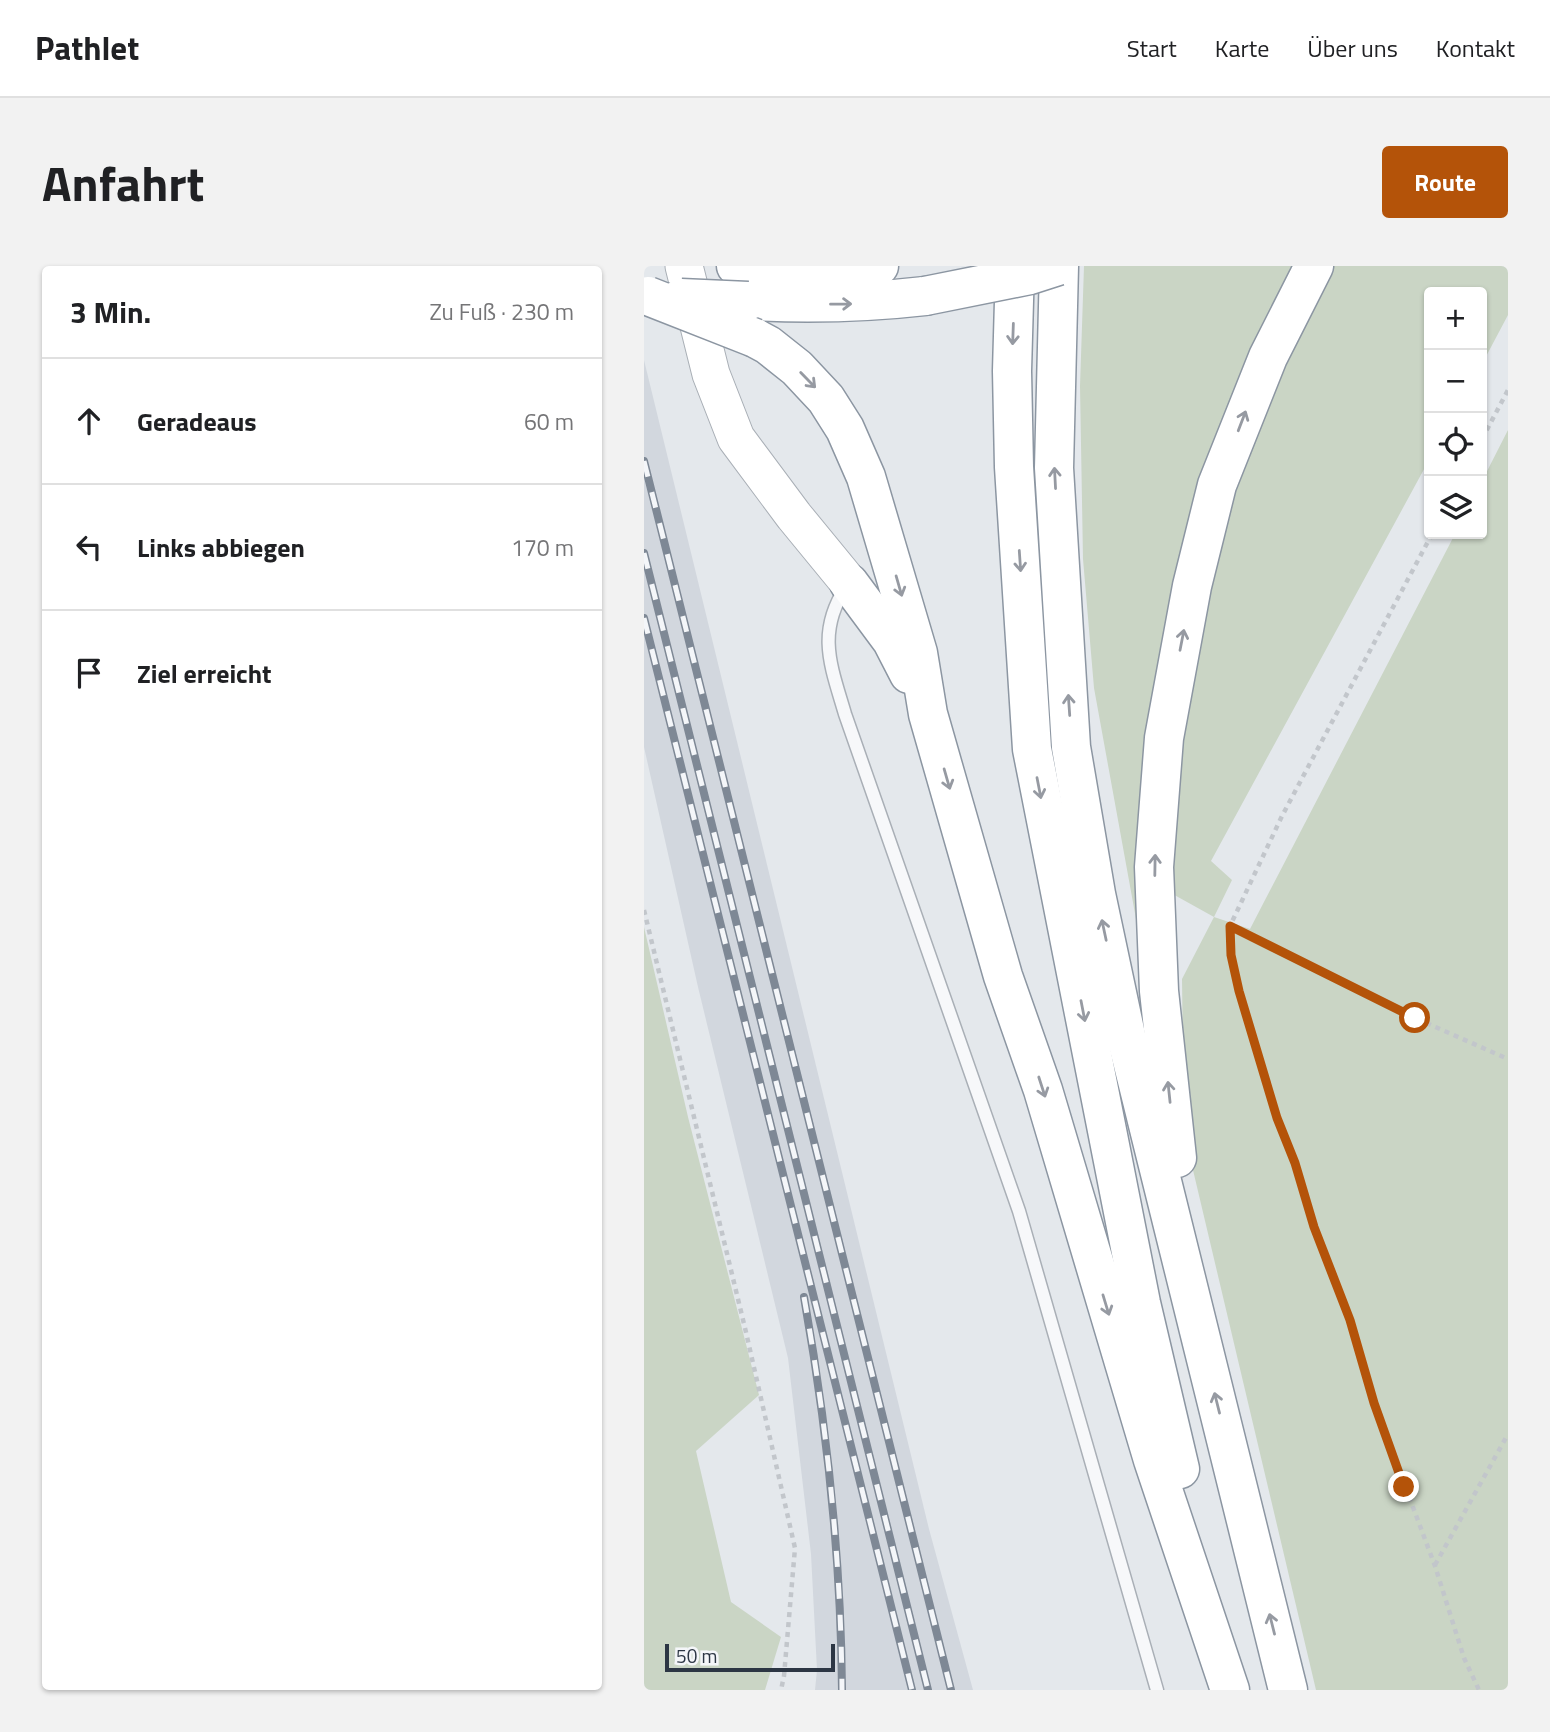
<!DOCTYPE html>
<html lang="de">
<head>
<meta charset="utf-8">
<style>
  body { margin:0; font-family:"Titillium Web",sans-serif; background:#f2f2f2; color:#202124 }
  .controls { position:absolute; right:21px; top:21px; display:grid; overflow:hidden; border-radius:7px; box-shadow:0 2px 5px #0004 }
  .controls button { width:63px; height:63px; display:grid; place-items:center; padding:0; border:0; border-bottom:2px solid #e0e0e0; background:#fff; color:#202124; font:35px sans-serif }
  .scale { position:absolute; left:21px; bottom:18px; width:170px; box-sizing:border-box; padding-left:7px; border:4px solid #2c3644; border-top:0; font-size:19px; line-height:24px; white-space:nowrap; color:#2c3644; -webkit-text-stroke:5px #f4f6f9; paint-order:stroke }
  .stop { position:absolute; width:21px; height:21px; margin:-16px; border:5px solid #b45309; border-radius:50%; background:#fff }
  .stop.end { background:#b45309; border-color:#fff; box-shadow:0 2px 7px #0008 }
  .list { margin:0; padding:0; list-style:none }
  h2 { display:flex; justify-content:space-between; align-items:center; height:91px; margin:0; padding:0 28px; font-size:30px }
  h2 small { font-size:23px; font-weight:400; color:#757577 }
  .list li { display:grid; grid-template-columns:46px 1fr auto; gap:21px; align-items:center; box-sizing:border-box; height:126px; padding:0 28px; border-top:2px solid #e0e0e0 }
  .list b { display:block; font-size:26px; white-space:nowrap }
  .list em { font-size:23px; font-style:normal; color:#757577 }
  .icon { flex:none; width:38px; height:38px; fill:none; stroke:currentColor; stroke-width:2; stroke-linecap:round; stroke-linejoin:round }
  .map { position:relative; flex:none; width:864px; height:1424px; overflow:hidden; border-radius:7px }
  header { display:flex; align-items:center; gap:42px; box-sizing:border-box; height:98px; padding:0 35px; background:#fff; border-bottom:2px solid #e0e0e0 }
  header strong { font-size:33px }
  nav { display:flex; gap:38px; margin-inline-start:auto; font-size:24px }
  .intro { display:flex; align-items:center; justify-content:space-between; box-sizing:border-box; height:168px; padding:0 42px }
  h1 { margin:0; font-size:49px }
  .button { padding:18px 32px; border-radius:7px; background:#b45309; color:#fff; font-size:24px; font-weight:700 }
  main { display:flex; gap:42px; padding:0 42px }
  aside { flex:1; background:#fff; border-radius:7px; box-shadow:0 2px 5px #0004 }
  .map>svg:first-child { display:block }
</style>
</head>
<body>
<header>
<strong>Pathlet</strong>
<nav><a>Start</a><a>Karte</a><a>Über uns</a><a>Kontakt</a></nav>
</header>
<div class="intro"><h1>Anfahrt</h1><a class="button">Route</a></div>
<main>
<aside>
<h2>3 Min.<small>Zu Fuß · 230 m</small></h2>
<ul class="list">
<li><svg class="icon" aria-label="ahead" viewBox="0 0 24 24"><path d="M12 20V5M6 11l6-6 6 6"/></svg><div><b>Geradeaus</b></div><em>60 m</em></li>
<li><svg class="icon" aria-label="left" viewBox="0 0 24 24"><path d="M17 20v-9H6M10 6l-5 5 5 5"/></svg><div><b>Links abbiegen</b></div><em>170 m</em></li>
<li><svg class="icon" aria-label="arrive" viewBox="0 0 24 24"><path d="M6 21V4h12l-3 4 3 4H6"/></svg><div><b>Ziel erreicht</b></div></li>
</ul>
</aside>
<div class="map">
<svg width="864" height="1424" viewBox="0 0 864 1424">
  <rect width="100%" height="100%" fill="#e4e8ec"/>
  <path fill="#d2d7de" d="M0,94L285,1263L329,1424H171L173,1404L167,1288L144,1092L54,721L0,481Z"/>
  <g fill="#cad5c5">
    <path d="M440,0H658L588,152L500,697L450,422L439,293L436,120Z"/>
    <path d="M685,0H864V49L838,98V26H785V194L567,595L588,614L570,651L606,663L811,268H838V215L864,164V1424H672L540,866L538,713L570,651L525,626L528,500L561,319L608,165Z"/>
    <path d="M0,661L44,851L115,1129L52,1185L87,1336L137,1371L121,1424H0Z"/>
  </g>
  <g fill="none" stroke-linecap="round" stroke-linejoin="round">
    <g stroke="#a9afb6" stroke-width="15">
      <path id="service" d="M202,321C172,367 187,400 201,448L375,945L513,1424"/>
    </g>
    <g stroke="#a9afb6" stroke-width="39">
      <path id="secondary" d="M40,0L67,108L92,172L150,250L205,317"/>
    </g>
    <g stroke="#8c96a2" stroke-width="41">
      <g id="trunk">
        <path d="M92,0L182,4L235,0"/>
        <path d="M371,0L368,105L370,201L388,483L497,1037L536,1203"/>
        <path d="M415,0L410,202L427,481L452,628L483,774L644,1424"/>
        <path d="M104,35C166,38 220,37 281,30"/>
        <path d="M111,72L124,79L153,102L182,133L201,163L222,211L274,387L284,448L359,710L399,824L509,1194L586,1424"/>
        <path d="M205,317L248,375L265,408"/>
        <path d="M533,892L515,725L510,601L520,472L548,320L573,219L624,91L670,0"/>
      </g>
    </g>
    <g stroke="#c2c6cb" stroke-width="4.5" stroke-dasharray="5 5" stroke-linecap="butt">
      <path d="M838,173L864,124"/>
      <path d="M788,268L638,550L586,660L771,752L864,793"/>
      <path d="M0,644L101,1062L151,1282L140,1410L137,1424"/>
      <path d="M586,660L587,689L595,725L633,852L651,897L670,961L706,1054L730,1137L791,1300L820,1392L835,1424"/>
      <path d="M791,1299L864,1168"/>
    </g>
    <use href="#service" stroke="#f7f8fa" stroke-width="12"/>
    <use href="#secondary" stroke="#fff" stroke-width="37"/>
    <use href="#trunk" stroke="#fff" stroke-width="38"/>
    <g stroke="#7e8895" stroke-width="8">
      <g id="rail">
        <path d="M0,195L307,1424"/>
        <path d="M0,287L284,1424"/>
        <path d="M0,352L268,1424"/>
        <path d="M160,1031C183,1161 197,1292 198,1424"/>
      </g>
    </g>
    <use href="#rail" stroke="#f4f6f9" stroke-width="5" stroke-dasharray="16" stroke-linecap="butt"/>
    <g stroke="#8c96a2" stroke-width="41" stroke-linecap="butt">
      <g id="trunk-bridge">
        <path d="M4,30L111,72"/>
        <path d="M281,30L386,9L414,0"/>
        <path d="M37,32L104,35"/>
      </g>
    </g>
    <use href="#trunk-bridge" stroke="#fff" stroke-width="38"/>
  </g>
  <defs><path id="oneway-shaft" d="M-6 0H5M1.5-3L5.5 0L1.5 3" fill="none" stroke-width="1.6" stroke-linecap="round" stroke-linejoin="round" transform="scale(1.75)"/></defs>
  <g stroke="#969aa2">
    <use href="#oneway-shaft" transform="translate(197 38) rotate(-1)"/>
    <use href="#oneway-shaft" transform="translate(369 68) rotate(92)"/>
    <use href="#oneway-shaft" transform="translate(164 114) rotate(46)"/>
    <use href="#oneway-shaft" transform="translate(598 155) rotate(-69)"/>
    <use href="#oneway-shaft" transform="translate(411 212) rotate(-93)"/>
    <use href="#oneway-shaft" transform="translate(376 295) rotate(86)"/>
    <use href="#oneway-shaft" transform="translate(255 320) rotate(74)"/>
    <use href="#oneway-shaft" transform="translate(538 374) rotate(-79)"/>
    <use href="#oneway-shaft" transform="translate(425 439) rotate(-94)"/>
    <use href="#oneway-shaft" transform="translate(303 513) rotate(74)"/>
    <use href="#oneway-shaft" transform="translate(395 522) rotate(79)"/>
    <use href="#oneway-shaft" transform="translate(511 599) rotate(-89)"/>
    <use href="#oneway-shaft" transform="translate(460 664) rotate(-102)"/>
    <use href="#oneway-shaft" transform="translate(439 745) rotate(79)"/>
    <use href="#oneway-shaft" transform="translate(398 821) rotate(72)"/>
    <use href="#oneway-shaft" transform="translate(525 826) rotate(-96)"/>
    <use href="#oneway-shaft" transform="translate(462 1039) rotate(73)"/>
    <use href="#oneway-shaft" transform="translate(573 1137) rotate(-104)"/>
    <use href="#oneway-shaft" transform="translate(628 1358) rotate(-104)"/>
  </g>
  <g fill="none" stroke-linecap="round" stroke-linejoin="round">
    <path stroke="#b45309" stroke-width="9" d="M760,1221L730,1137L706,1054L670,961L651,897L633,852L595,725L587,689L586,660L771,752"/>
  </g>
</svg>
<div class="controls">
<button>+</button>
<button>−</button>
<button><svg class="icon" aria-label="locate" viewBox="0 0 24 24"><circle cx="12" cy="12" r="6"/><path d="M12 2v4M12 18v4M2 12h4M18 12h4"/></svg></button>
<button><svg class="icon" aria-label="layers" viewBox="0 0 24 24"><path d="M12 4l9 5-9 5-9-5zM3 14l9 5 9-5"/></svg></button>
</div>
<div class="scale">50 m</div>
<div class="stop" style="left:771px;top:752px"></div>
<div class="stop end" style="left:760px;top:1221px"></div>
</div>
</main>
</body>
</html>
